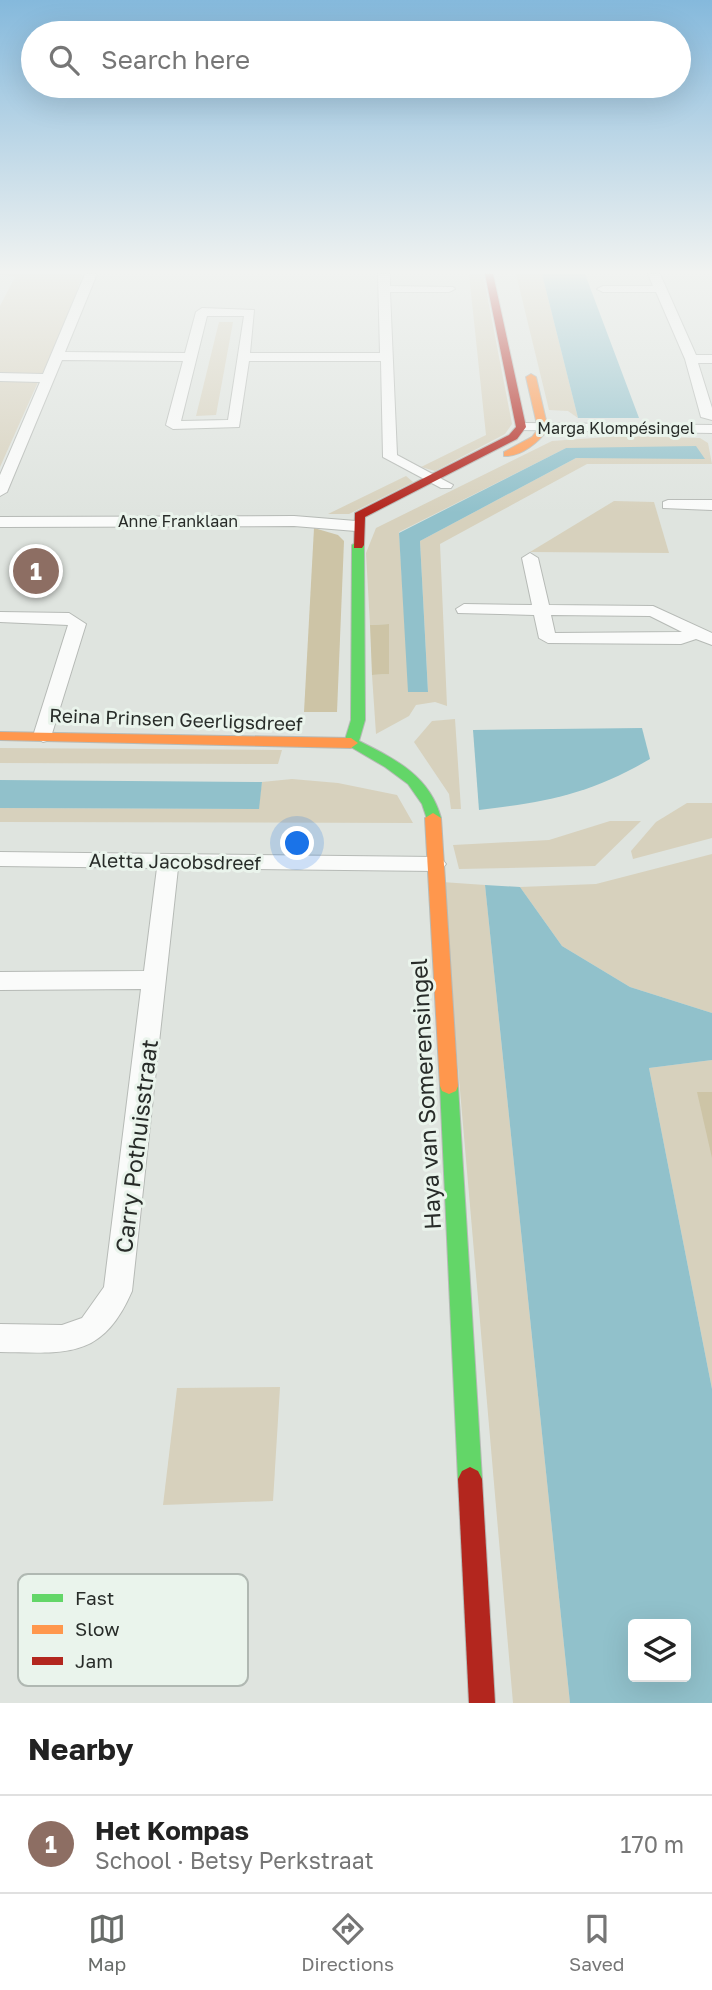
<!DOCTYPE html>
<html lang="en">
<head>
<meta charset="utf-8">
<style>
  body { margin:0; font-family:"Golos Text",sans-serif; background:#f2f2f2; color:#222 }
  .controls { position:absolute; right:21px; bottom:21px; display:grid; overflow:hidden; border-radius:7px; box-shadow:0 7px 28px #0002 }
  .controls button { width:63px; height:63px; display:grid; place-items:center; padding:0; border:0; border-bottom:2px solid #e0e0e0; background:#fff; color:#222; font:35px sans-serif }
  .you { position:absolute; left:298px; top:844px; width:24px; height:24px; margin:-18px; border:5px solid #fff; border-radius:50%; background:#1a73e8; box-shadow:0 0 0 10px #1a73e833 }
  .badge { display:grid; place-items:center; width:46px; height:46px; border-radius:50%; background:#686c69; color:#fff; font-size:23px; font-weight:700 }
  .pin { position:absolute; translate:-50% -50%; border:4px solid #fff; box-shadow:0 2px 7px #0006 }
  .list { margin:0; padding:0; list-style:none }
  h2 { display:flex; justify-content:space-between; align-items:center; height:91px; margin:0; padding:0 28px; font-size:30px }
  h2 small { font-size:23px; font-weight:400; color:#767676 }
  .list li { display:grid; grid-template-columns:46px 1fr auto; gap:21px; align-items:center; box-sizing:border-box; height:98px; padding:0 28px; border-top:2px solid #e0e0e0 }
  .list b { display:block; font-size:26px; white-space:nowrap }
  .list p { margin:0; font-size:23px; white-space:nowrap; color:#767676 }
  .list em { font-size:23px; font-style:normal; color:#767676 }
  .icon { flex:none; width:38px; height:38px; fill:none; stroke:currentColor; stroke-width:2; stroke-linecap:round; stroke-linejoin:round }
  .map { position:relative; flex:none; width:712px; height:1703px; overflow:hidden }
  .search { position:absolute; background:#fff; box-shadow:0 7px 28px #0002; left:21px; right:21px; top:21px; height:77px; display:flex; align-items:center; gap:18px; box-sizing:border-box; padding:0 24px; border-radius:38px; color:#767676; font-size:26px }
  .sheet { height:189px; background:#fff }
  nav { display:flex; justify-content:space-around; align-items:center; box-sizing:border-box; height:98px; border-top:2px solid #e0e0e0; background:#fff; font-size:19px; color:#767676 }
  nav a { display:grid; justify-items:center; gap:4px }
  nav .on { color:#686c69 }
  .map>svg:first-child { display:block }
</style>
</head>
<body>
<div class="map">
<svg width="712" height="1703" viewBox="0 0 712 1703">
  <rect width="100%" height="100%" fill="#dfe4df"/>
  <g fill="#d7d1bd" fill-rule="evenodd">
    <path d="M0,274H82L72,308L42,374H0V306L15,277Z"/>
    <path d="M469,274H483L512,424L505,434L435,471L421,467L486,435Z"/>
    <path d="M516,274H542L578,418L568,411L549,410Z"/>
    <path d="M219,322H233L216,415L196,416Z"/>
    <path d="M0,382H38L0,467Z"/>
    <path d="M621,436L700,438L708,443L712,464H587L440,544L447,706L435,702L416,705L409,716L376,734L372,675L388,674V624L370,625L366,553L376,528L552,441ZM566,448L705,458H576L420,541L428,691L409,692L399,532Z"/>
    <path d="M406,476L413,482L349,514H328Z"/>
    <path d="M614,501L654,502L669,553L530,552Z"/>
    <path d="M455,719L461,809H451L449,794L414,742L432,721Z"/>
    <path d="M0,748L282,750L278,764L0,763Z"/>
    <path d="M292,779L338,783L397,795L413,823L0,822V808L258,809L262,782Z"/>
    <path d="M687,803H712V838L633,859L631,851L656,822Z"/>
    <path d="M610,821H641L595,866L459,869L453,845L549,840Z"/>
    <path d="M712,854V1013L630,987L562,946L520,887L596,884Z"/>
    <path d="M442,882L485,885L570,1703H513Z"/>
    <path d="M712,1060V1389L649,1068Z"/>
    <path d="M280,1387L273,1501L163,1505L177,1388Z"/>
  </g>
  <g fill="#cdc4a6">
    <path d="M314,528L338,535L344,541L337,712H304Z"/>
    <path d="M389,624V674L372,675L370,625Z"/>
    <path d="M697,1092H712V1158Z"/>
  </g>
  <g fill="#91c1cb" fill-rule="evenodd">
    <path d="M542,274H585L639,418H578Z"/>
    <path d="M696,446L705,459L576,458L420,541L428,692H408L399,533L566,448Z"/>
    <path d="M642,728L650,759C590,794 547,802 479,810L473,730Z"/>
    <path d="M0,780L262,782L259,809L0,808Z"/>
    <path d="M485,885L520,887L562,946L630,987L712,1013V1060L649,1068L712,1389V1703H570ZM633,1624H686V1677H633Z"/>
  </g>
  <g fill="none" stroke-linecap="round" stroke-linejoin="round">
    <g stroke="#b6bab6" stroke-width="2">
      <g id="street">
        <path d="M85,274H97L65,352L185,353L196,312L202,308L254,310L250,353H380L378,274H390V286L453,287L455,289L449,292H390L397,455L453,485L451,488H441L383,457L381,361H249L239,427L173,429L166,425L183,361L62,360L7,492L0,496V475L40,382L0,381V373L43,374ZM207,316H244L228,420L181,421Z"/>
        <path d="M648,274H660L696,355H712V363H698L712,408V420L701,417L685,359L656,292H603L597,289L603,286H653Z"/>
        <path d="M525,423L712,425V433L520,430V424Z"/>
        <path d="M668,500H712V510L663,508V502Z"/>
        <path d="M294,516L356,521L364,526L356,531L294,526L0,527V517Z"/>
        <path d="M530,553L538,558L549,605L653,606L712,633V645L696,639L681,644L548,643L539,638L534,615L458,613L456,609L464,604L532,605L522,558ZM551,615L650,616L682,632L555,633Z"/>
        <path d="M0,612L69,613L86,624L50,740L43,742L33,736L68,625L0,622Z"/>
        <path d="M0,852L435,857L442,859L446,864L442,869L435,871L178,868L132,1291C102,1360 66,1353 0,1352V1324L62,1325L82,1318L104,1287L141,989L0,990V972L144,971L157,868L0,866Z"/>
      </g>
    </g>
    <g stroke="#b6bab6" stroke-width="2">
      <g id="fast">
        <path d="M358,541L364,545L365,720L359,741C395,759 430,776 441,818L433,823L428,822L422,804L408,784L385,767L344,743L351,720L352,545Z"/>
        <path d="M449,1078L456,1081L458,1086L482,1479L478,1487L470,1491L462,1487L458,1479L440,1086L442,1081Z"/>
      </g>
    </g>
    <g stroke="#b6bab6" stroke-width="2">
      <g id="slow">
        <path d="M531,374L536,377L548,429C539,442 521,457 504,456V452L532,437L538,429L526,377Z"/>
        <path d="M0,732L351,738L358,743L351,748L0,740Z"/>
        <path d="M433,813L441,818L458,1086L456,1091L449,1094L442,1091L440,1086L425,818Z"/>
      </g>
    </g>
    <g stroke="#b6bab6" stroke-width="2">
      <g id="jam">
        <path d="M485,274H493L526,427L517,439L365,517L364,545L362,548H354L355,513L509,435L516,427Z"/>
        <path d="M470,1467L478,1471L482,1479L495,1703H469L458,1479L462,1471Z"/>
      </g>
    </g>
    <use href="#street" fill="#fafbfa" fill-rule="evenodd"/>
    <use href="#fast" fill="#63d668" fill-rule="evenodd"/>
    <use href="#slow" fill="#ff974d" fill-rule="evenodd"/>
    <use href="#jam" fill="#b3261e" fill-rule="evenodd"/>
  </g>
  <linearGradient id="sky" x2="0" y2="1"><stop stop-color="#85b9dc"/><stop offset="0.53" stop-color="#f1f3f1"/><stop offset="1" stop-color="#f1f3f1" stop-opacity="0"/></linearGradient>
  <rect width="712" height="513" fill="url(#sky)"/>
  <g text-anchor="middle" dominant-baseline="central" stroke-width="6" stroke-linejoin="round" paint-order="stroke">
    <g font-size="16" fill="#282c29" stroke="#eaf4ec">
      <text x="616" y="428">Marga Klompésingel</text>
      <text x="178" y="521">Anne Franklaan</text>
    </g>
    <g font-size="19" fill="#282c29" stroke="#eaf4ec">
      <text transform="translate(176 719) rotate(2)">Reina Prinsen Geerligsdreef</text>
      <text transform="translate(175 861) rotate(1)">Aletta Jacobsdreef</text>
    </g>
    <g font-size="23" fill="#282c29" stroke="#eaf4ec">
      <text transform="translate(425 1094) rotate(-93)">Haya van Somerensingel</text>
      <text transform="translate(136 1146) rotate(-83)">Carry Pothuisstraat</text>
    </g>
  </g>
  <rect x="18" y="1574" width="230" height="112" rx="10" fill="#eaf4ec" stroke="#b0b8b2" stroke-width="2"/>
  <rect x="32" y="1594" width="31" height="8" fill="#63d668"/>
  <rect x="32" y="1625" width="31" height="9" fill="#ff974d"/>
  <rect x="32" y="1657" width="31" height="8" fill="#b3261e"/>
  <g font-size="19" fill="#282c29">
    <text x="75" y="1605">Fast</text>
    <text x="75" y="1636">Slow</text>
    <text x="75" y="1668">Jam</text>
  </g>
</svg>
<div class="controls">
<button><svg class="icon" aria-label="layers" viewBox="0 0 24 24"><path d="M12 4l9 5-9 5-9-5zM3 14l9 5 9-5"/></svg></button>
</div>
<div class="you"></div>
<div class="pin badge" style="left:36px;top:571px;background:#8d6e63">1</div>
<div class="search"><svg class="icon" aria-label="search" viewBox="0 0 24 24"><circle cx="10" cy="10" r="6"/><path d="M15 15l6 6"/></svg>Search here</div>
</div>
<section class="sheet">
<h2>Nearby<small></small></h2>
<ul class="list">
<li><span class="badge" style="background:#8d6e63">1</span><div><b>Het Kompas</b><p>School · Betsy Perkstraat</p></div><em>170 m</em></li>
</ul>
</section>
<nav>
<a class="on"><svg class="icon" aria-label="map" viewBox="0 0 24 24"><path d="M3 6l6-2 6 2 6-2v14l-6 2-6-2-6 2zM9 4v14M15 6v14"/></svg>Map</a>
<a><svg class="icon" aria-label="directions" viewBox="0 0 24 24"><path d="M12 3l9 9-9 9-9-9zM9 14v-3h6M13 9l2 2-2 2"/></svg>Directions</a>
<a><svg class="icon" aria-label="saved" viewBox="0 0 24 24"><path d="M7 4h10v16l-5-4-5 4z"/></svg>Saved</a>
</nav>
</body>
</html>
